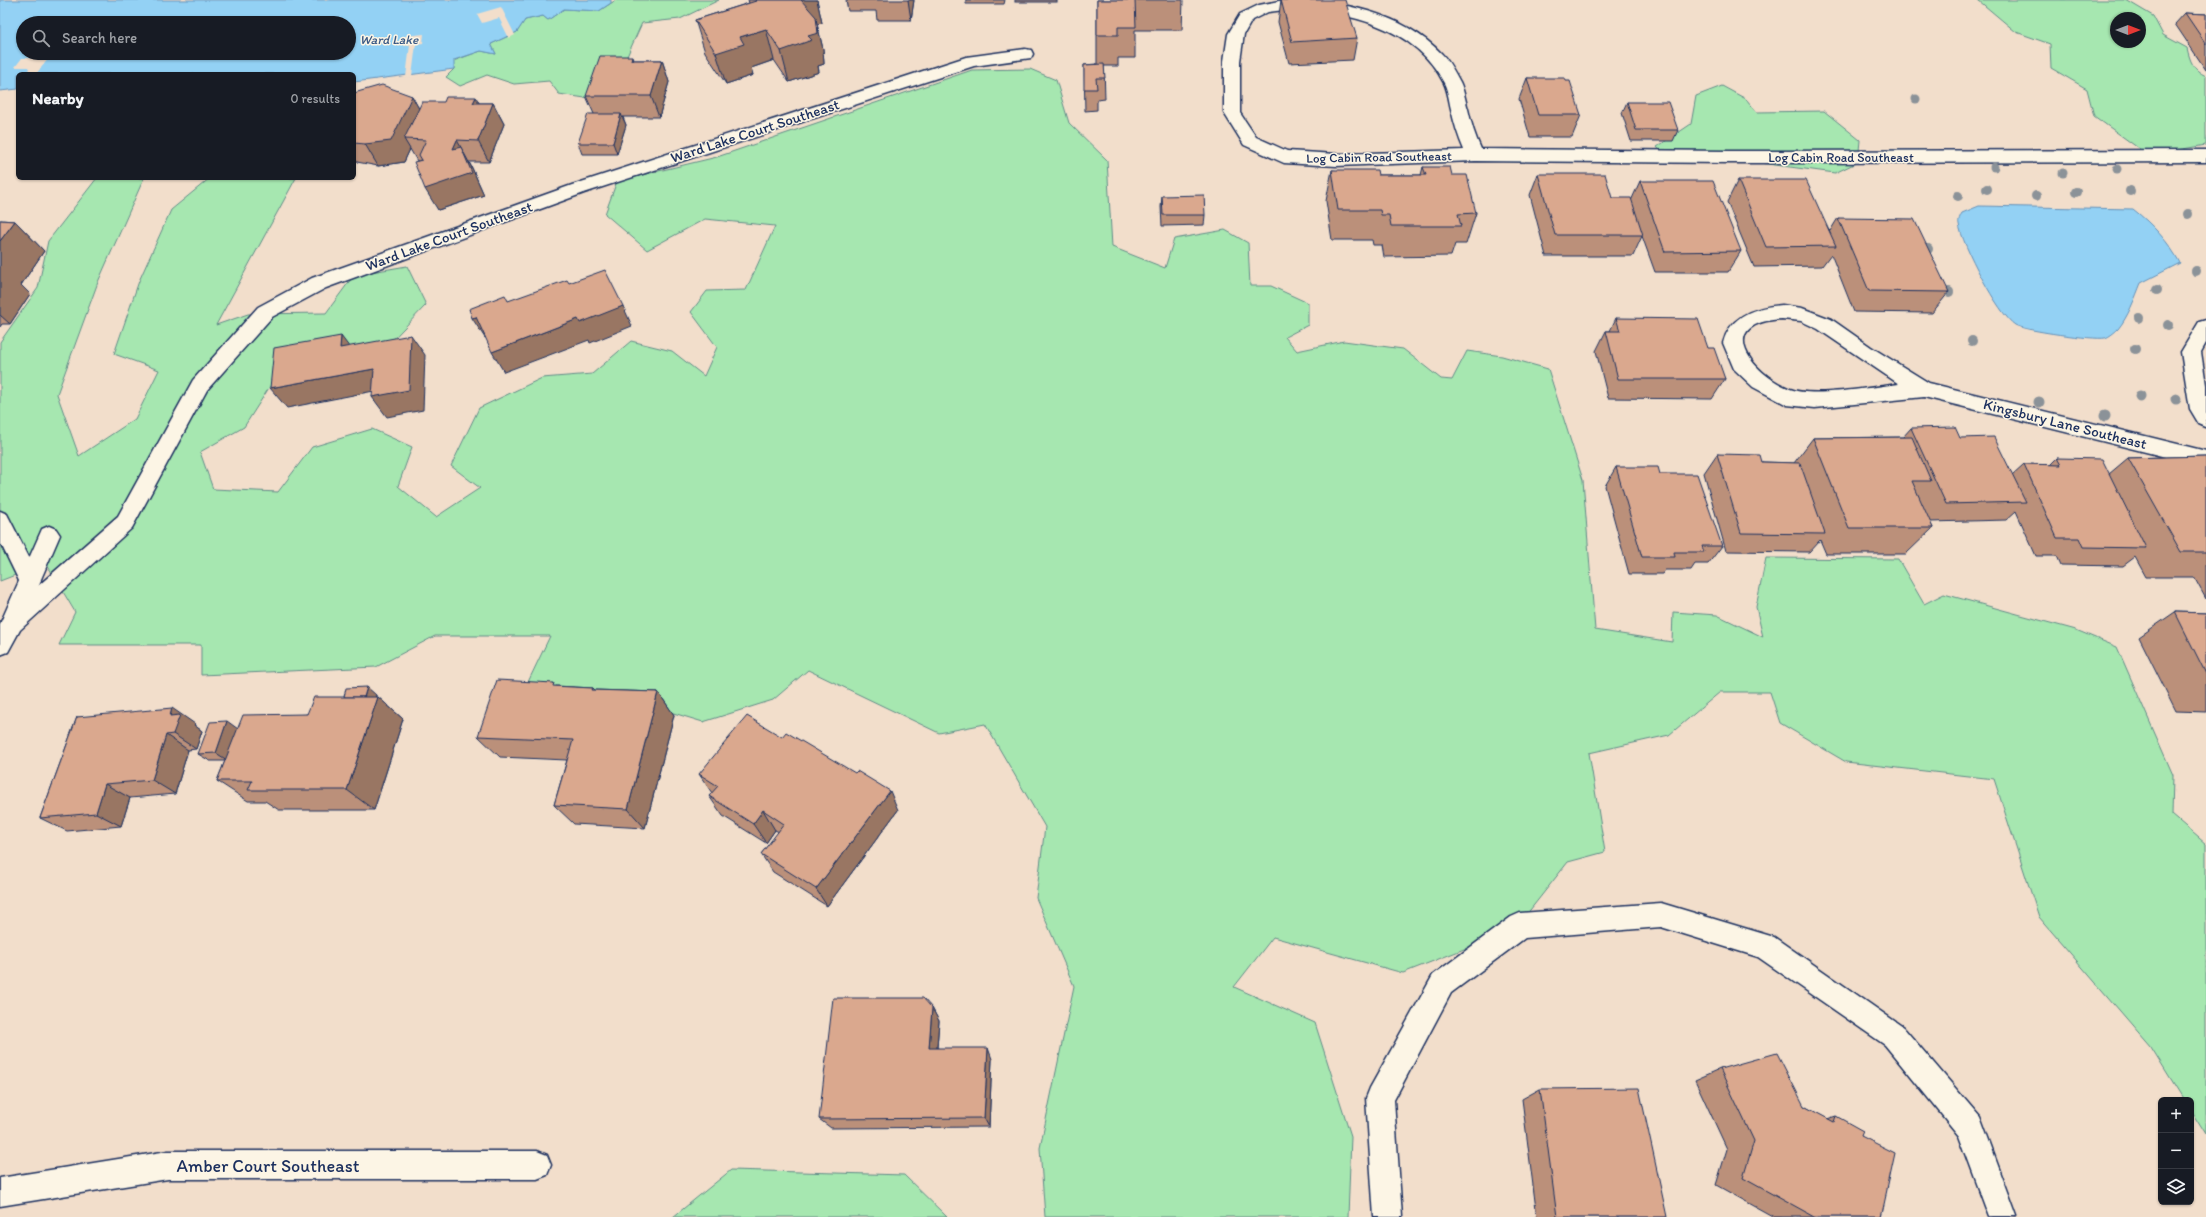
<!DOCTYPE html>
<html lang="en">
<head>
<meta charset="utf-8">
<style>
  body { margin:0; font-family:Itim,sans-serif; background:#242831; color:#f1f3f6 }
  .controls { position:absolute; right:12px; bottom:12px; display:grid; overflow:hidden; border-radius:6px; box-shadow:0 1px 3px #0004 }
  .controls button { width:36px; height:36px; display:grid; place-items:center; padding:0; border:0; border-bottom:1px solid #363941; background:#171b24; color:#f1f3f6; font:20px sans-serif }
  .compass { position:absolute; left:2110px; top:12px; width:36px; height:36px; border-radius:50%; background:#171b24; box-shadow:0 1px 3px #0004; rotate:90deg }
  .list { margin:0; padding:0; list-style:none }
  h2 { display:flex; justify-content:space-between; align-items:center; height:52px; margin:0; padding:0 16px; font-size:17px }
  h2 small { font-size:13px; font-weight:400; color:#9ea1a6 }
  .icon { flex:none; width:22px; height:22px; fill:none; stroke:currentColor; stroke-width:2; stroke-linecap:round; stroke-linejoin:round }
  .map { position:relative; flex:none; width:2206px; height:1217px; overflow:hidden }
  .search { position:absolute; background:#171b24; box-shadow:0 1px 3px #0004; left:16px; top:16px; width:340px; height:44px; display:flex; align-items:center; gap:10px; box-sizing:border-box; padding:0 14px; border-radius:22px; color:#9ea1a6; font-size:15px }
  .panel { position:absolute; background:#171b24; box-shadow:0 1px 3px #0004; left:16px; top:72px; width:340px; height:108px; border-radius:6px }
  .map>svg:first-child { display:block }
</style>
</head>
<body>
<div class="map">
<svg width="2206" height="1217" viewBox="0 0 2206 1217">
  <rect width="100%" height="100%" fill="#f2decb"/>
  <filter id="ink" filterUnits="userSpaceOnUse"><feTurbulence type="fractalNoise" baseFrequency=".025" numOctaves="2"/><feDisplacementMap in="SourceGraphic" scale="8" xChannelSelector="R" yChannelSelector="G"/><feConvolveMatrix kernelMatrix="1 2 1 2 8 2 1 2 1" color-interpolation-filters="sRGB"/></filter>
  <g filter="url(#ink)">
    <g fill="#a6e7b0" stroke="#608b87" fill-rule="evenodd">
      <path d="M616,0H719L680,19L642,23L624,63L601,80L585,98L559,94L549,81L514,84L487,75L460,86L446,77L454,69L453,61L481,51L496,54L491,44L517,32L525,20L543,16L548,20L564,9L599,11Z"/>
      <path d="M1978,0H2126L2153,16L2163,35L2187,48C2190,61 2193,70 2206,76V145L2165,152L2141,150L2094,116L2087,89L2051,68L2050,44L2016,32ZM2116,18H2140V42H2116Z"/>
      <path d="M1030,69L1056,80L1069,123L1107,160L1112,247L1165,268L1174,239L1225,230L1248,243L1250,286H1271L1308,303V325L1285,337L1297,351L1344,341L1403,349L1441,379L1452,380L1467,351L1502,356L1548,369L1583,480L1595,630L1672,642L1673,612L1717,615L1763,637L1756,607L1766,558L1898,559L1924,604L1944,594L2076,630L2117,647L2173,775L2172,815L2206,844V1136L2191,1112V1100H2184L2151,1047L2039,917L1994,779L1846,762L1780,723L1770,692H1720L1669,735L1589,753L1605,852L1568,862L1515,929L1403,973L1273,937L1234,987L1315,1023L1351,1136L1348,1217H1045L1040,1148L1074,986L1036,898L1045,827L985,724L939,733L808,670L773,700L703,722L624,698L518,703L550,636H435L376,667L201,675V645H59L75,612L46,563L0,581V342L38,288L48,241L97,178H144L98,282L57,394L79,456L135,419L159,370L114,354L139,281L171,210L210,178H296L216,325L248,314L326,313L354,275L407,266L426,305L381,352L288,358L244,427L200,452L213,489L278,492L312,447L372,429L412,447L398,486L436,517L480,488L451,466L479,408L542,378L592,374L631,341L672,351L704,376L717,347L691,312L707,291L746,290L775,226L705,219L647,250L605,214L617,181L717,157L972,70Z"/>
      <path d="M1722,86L1746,99L1757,112L1824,111L1860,140L1858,162L1835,173L1737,160L1670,163L1657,147L1691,124L1696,96Z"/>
      <path d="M731,1170L904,1175L947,1217H673Z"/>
    </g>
    <g fill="#93d1f4" stroke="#6390b8" fill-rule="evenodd">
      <path d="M0,0H611V3L599,11L564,9L548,20L543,16L525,20L517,32L491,44L496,54L481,51L454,60V69L354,82V74H18V89L0,91ZM23,23H349V53H23Z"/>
      <path d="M1979,206L2133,209C2153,225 2168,241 2180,263L2141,283C2135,298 2128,317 2118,329C2115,332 2109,337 2105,338C2094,340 2025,331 2015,325C1999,315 1961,243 1959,224C1958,221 1960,216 1962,213Z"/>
    </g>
    <g fill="#f2decb">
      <path d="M501,7L515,35L509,38L499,18L482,23L477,14Z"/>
      <path d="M424,34L423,43L416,44L412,76L406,77L410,45L404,46L405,36Z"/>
      <path d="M42,53H53L36,74H25L29,69L28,67H15L22,58H35Z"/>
    </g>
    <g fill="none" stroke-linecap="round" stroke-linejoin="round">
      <g stroke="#1b2f5e" stroke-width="3">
        <path id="service" d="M0,511L7,514L38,575L41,581L38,587L30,590L22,587L0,542Z"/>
      </g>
      <g stroke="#1b2f5e" stroke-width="3">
        <g id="minor">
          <path d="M1284,0C1339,0 1402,12 1442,54C1449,61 1455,73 1460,82C1464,90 1465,100 1468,109C1471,123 1475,136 1481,149L1730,151L2206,150V162L1730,163L1475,161L1336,166L1284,163L1244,145L1224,113V61L1228,34L1240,14L1259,5ZM1284,10C1343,10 1415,25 1444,83C1448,91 1449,101 1451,109C1454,123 1458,136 1464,150L1336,154L1287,151L1256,137L1240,113V61L1244,34L1252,20L1268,12Z"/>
          <path d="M1025,49L1031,50L1033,54L1031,58L974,66L584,193L326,288L272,317L207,390L132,528L20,630L8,652L0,655V624L42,529L49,526L56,529L60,535L38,586L118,516L193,380L258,307L312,278L572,185L966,57Z"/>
          <path d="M1782,305L1802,308L1831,319L1871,347L1929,383L2206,451V467L1924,397L1815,408L1787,405L1753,387L1734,369L1723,343C1730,315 1756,307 1782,305ZM1782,319L1801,321L1818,329L1899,384C1873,387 1812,398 1790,389C1750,373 1714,323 1782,319Z"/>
          <path d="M2206,320V343L2201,352L2206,385V427L2199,424L2190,409L2181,352L2199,322Z"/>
          <path d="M1661,903L1774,937L1903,1027L1980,1117L2017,1217H1989L1959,1136L1885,1045L1758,957L1661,927L1525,938L1451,993L1394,1100L1402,1217H1374L1366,1098L1370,1088L1433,975L1511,917L1520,913Z"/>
          <path d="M168,1151H537L547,1155L551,1165L547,1175L537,1179H168L0,1206V1178Z"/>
        </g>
      </g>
      <use href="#service" fill="#fcf5e5" fill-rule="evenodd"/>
      <use href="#minor" fill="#fcf5e5" fill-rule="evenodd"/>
    </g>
    <g fill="#8b9298">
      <circle cx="1916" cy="99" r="4.5"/>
      <circle cx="1994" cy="167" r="4.5"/>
      <circle cx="2117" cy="169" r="4.5"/>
      <circle cx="2063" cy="173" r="4.5"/>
      <circle cx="1987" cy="189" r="5"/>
      <circle cx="2130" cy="191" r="5"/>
      <circle cx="2076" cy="192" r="5"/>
      <circle cx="1958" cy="196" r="5"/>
      <circle cx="2036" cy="196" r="5"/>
      <circle cx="2188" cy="214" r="5"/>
      <circle cx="1928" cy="249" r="5"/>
      <circle cx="2196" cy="271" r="5"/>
      <circle cx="2157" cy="290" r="5"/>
      <circle cx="1949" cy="292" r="5"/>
      <circle cx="2139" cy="318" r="5"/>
      <circle cx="2168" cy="325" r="5"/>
      <circle cx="1972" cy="341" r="5"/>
      <circle cx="2135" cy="349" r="5"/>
      <circle cx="2140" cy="396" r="5.5"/>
      <circle cx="2176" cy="399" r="5.5"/>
      <circle cx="2039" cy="402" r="5.5"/>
      <circle cx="2105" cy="416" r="5.5"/>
    </g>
    <g fill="#bb907a" stroke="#1b2f5e">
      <path d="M748,0H817L822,23L817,24L823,49L824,64L818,66L819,72L789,82L774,60L751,68L753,75L726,84L705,52L695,20L749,3Z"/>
      <path d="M846,0H914L911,20H877L876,11H848Z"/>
      <path d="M966,0H1005L1004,4H966Z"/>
      <rect x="1015" y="0" width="42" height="2"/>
      <path d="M1097,0H1183L1182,30H1135V58H1118V66H1104L1105,99L1097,100V110L1085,111L1084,65L1097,64Z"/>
      <path d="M1281,0L1357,38L1353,60L1289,63L1278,22Z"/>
      <path d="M2185,13L2206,14V70L2175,24Z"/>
      <path d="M632,56L633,60H662L669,82L659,117H623L626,125L617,154H582L578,143L594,114L586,96Z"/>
      <path d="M1527,78L1566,81L1581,115L1572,137H1530L1519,99Z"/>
      <path d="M354,93L412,96L419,109L479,103H493L504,124L489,162H469L472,168L484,195L438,210L420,161H417L410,149L404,162L378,166L357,162L354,157Z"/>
      <path d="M1627,102L1678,130L1673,141H1631L1622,113Z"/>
      <path d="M1423,167L1452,175L1476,213L1466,244H1455L1451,256L1384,257L1382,245H1373L1372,240H1332L1326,201L1332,170L1378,175H1421Z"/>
      <path d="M1538,174L1612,198L1631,201L1640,181L1741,251L1728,272H1655L1642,236L1633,256H1546L1530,195Z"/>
      <path d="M1738,180L1830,231L1838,218L1949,292L1932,313L1854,312L1831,254L1822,266L1754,267L1727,202Z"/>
      <path d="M1162,196L1205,215L1204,225L1162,226L1161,207Z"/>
      <path d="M0,220L15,221L44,251L21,285L30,294L10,324H2L0,327Z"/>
      <path d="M1616,318L1708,348L1725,379L1712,399L1608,398L1596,351L1606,331H1610Z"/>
      <path d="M1911,428L1960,438L2012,475L2024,464L2050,465L2057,458L2109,474L2128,458L2206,456V599L2194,577H2146L2135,557L2123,566L2061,565L2057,556H2036L2016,511L2006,520L1930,522L1933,528L1906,554H1826L1820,540L1809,552L1726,551L1704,473L1717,454L1762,462L1794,463L1813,438L1903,437Z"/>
      <path d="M1616,467L1660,474L1722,546L1708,564H1695L1691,570H1665L1662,574H1629L1605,486Z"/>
      <path d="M2175,612L2206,613V712L2176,711L2139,637Z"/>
      <path d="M556,686L593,688L595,690L658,692L674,715L645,828L574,824L554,805L567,760L500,757L478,736Z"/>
      <path d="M376,695V697H378L403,719L374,810H279L265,801H248L217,781L225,761H210L198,754L237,729L307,714Z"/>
      <path d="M77,717L195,724L194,725L202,731L196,749L188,750L175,794L130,798L121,826L67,831L40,818Z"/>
      <path d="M699,774L898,810L827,906L773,872L761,854L779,832L775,830L766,843L723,816L709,796L712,793Z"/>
      <path d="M932,1008L939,1021L937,1048L992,1059L989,1127L831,1128L819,1119Z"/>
      <path d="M1720,1069L1804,1106L1827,1119L1836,1116L1861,1136L1881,1217H1774L1716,1185L1727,1149L1695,1080Z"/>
      <path d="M1540,1089L1667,1217H1537L1522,1099Z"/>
    </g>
    <g fill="#997663" stroke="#1b2f5e">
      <path d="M801,0H817L822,23L817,24L823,49L824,64L818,66L819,72L789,82L781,51Z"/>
      <path d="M908,0H914L911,20Z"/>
      <path d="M766,29L774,60L751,68L753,75L726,84L716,53L740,37Z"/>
      <path d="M662,60L669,82L659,117L651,96Z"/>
      <path d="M412,96L424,118L404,139L410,149L404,162L378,166L365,144Z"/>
      <path d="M476,97L487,118L473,103Z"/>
      <path d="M493,103L504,124L489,162L478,141Z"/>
      <path d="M621,114L626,125L617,154L613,143Z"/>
      <path d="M457,140L472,168L484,195L438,210L425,189L453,149Z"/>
      <path d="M15,221L44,251L21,285L30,294L10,324L0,315V241Z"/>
      <path d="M623,306L632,326L590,343L589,340L504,372L492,352L578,319Z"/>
      <path d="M476,317L488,337L485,338L472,318Z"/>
      <path d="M411,335L425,355L423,410L387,417L372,397Z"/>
      <path d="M341,336L356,356L340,348Z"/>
      <path d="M374,369L389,388L287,408L270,388Z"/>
      <path d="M367,687L376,695L372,710L363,702Z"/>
      <path d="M658,692L674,715L645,828L628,809Z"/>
      <path d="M378,697L403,719L374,810L347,790Z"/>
      <path d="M172,708L195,724L194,725L202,731L196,749L173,734L170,716Z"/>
      <path d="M227,721L238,729L227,760L216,753Z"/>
      <path d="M166,735L188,750L175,794L152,780Z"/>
      <path d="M105,784L130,798L121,826L96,813Z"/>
      <path d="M890,791L898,810L827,906L816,889Z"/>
      <path d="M763,810L775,830L766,843L753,824Z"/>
      <path d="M932,1008L939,1021L936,1059L929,1048Z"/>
      <path d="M988,1048L992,1059L989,1127L984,1118Z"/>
    </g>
    <g fill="#daa88e" stroke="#1b2f5e">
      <path d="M755,0H801L816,17L818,33L808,36L812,40L781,51L766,29L740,37L744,44L716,53L695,20L756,1Z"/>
      <path d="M1097,0H1135L1136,27H1118V35H1097Z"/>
      <path d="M1281,0H1345L1357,38L1292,42Z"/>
      <path d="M2185,13L2206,14V44Z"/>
      <path d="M600,56H632L631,60H662L651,96H586Z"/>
      <path d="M1104,64L1105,78H1096L1097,89H1084V65Z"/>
      <path d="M1527,78H1565L1566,81H1570L1581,115H1538Z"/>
      <path d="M382,85L412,96L391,141L365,144L354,143V93Z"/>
      <path d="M446,97H476L473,103H493L478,141L457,140L453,149L461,147L472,173L425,189L414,162L422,160L419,155L426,140L404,139L422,102H444Z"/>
      <path d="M1627,102H1668L1678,130H1636Z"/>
      <path d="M588,114H621L613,143H578Z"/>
      <path d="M1423,167H1450L1452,175H1467L1476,213L1458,214L1461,226H1391L1389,215H1381L1380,210H1338L1332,170H1377L1378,175H1426Z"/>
      <path d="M1538,174H1605L1612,198H1631L1643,235H1555Z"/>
      <path d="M1738,180H1806L1836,246L1766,247Z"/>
      <path d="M1640,181H1713L1741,251L1665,252Z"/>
      <path d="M1204,195L1205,215H1163L1162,196Z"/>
      <path d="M1838,218L1914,219L1949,292L1869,291Z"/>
      <path d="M0,220L15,221L0,241Z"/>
      <path d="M605,270L623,306L580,323L578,319L492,352L476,317L472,318L469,309L505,295L508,301L567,280L569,283Z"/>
      <path d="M1616,318L1698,319L1708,348H1714L1725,379H1618L1606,331H1620Z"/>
      <path d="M411,335L409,390L372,397L374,369L270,388L274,348L341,336L340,348Z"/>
      <path d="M1955,427L1960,438L1994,437L2026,502L1946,504L1911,428Z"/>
      <path d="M1912,437L1931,481H1912L1933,528H1849L1813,438Z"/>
      <path d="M1717,454L1760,455L1762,462L1800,463L1825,534L1741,533Z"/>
      <path d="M2206,456V552H2181L2128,458Z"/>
      <path d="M2057,458L2102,459L2146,548L2083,547L2079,538H2057L2024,464L2061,465Z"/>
      <path d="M1616,467H1658L1660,474H1697L1722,546H1702L1704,552H1674L1675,557H1642Z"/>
      <path d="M2175,612L2206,613V674Z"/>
      <path d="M497,680L554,683L553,686L593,688L592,690L658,692L628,809L554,805L573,740L478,736Z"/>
      <path d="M367,687L364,697H344L346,688Z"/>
      <path d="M314,697H378L347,790H248L252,781H217L243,715L307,714Z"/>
      <path d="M172,708L170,716L180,715L173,734L166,735L152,780L105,784L96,813L40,818L77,717Z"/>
      <path d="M747,716L782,737L786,732L855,773L857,771L890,791L816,889L761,854L784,824L763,810L753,824L709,796L718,786L699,774Z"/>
      <path d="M227,721L216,753L198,754L210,722Z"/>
      <path d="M833,998H923L932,1008L929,1048H988L984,1118L819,1119Z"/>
      <path d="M1777,1053L1804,1106L1834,1122L1836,1116L1863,1131L1861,1136L1895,1153L1881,1217H1814L1743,1178L1754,1141L1720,1069Z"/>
      <path d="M1639,1088L1667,1217H1557L1540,1089Z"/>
    </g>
  </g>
  <g text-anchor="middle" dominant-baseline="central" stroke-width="3" stroke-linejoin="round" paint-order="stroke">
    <g font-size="13" font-style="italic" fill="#395884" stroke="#fcf5e5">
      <text x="389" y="39">Ward Lake</text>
    </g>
    <g font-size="13" fill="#1b2f5e" stroke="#fcf5e5">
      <text transform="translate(1379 157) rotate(-1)">Log Cabin Road Southeast</text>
      <text x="1841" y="157">Log Cabin Road Southeast</text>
    </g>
    <g font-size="15" fill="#1b2f5e" stroke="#fcf5e5">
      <text transform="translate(755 131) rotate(-18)">Ward Lake Court Southeast</text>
      <text transform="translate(449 236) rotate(-20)">Ward Lake Court Southeast</text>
      <text transform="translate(2065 424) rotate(14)">Kingsbury Lane Southeast</text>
    </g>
    <g font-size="18" fill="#1b2f5e" stroke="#fcf5e5">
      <text x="268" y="1166">Amber Court Southeast</text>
    </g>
  </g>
</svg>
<div class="controls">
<button>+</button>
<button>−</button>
<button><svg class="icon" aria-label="layers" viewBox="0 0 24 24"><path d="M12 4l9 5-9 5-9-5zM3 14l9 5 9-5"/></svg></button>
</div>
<svg class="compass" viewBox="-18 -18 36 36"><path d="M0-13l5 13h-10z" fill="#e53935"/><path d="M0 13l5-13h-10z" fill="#9ea1a6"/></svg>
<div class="search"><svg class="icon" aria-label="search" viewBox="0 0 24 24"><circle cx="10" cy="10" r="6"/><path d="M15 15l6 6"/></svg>Search here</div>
<section class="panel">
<h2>Nearby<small>0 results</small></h2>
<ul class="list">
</ul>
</section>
</div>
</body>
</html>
